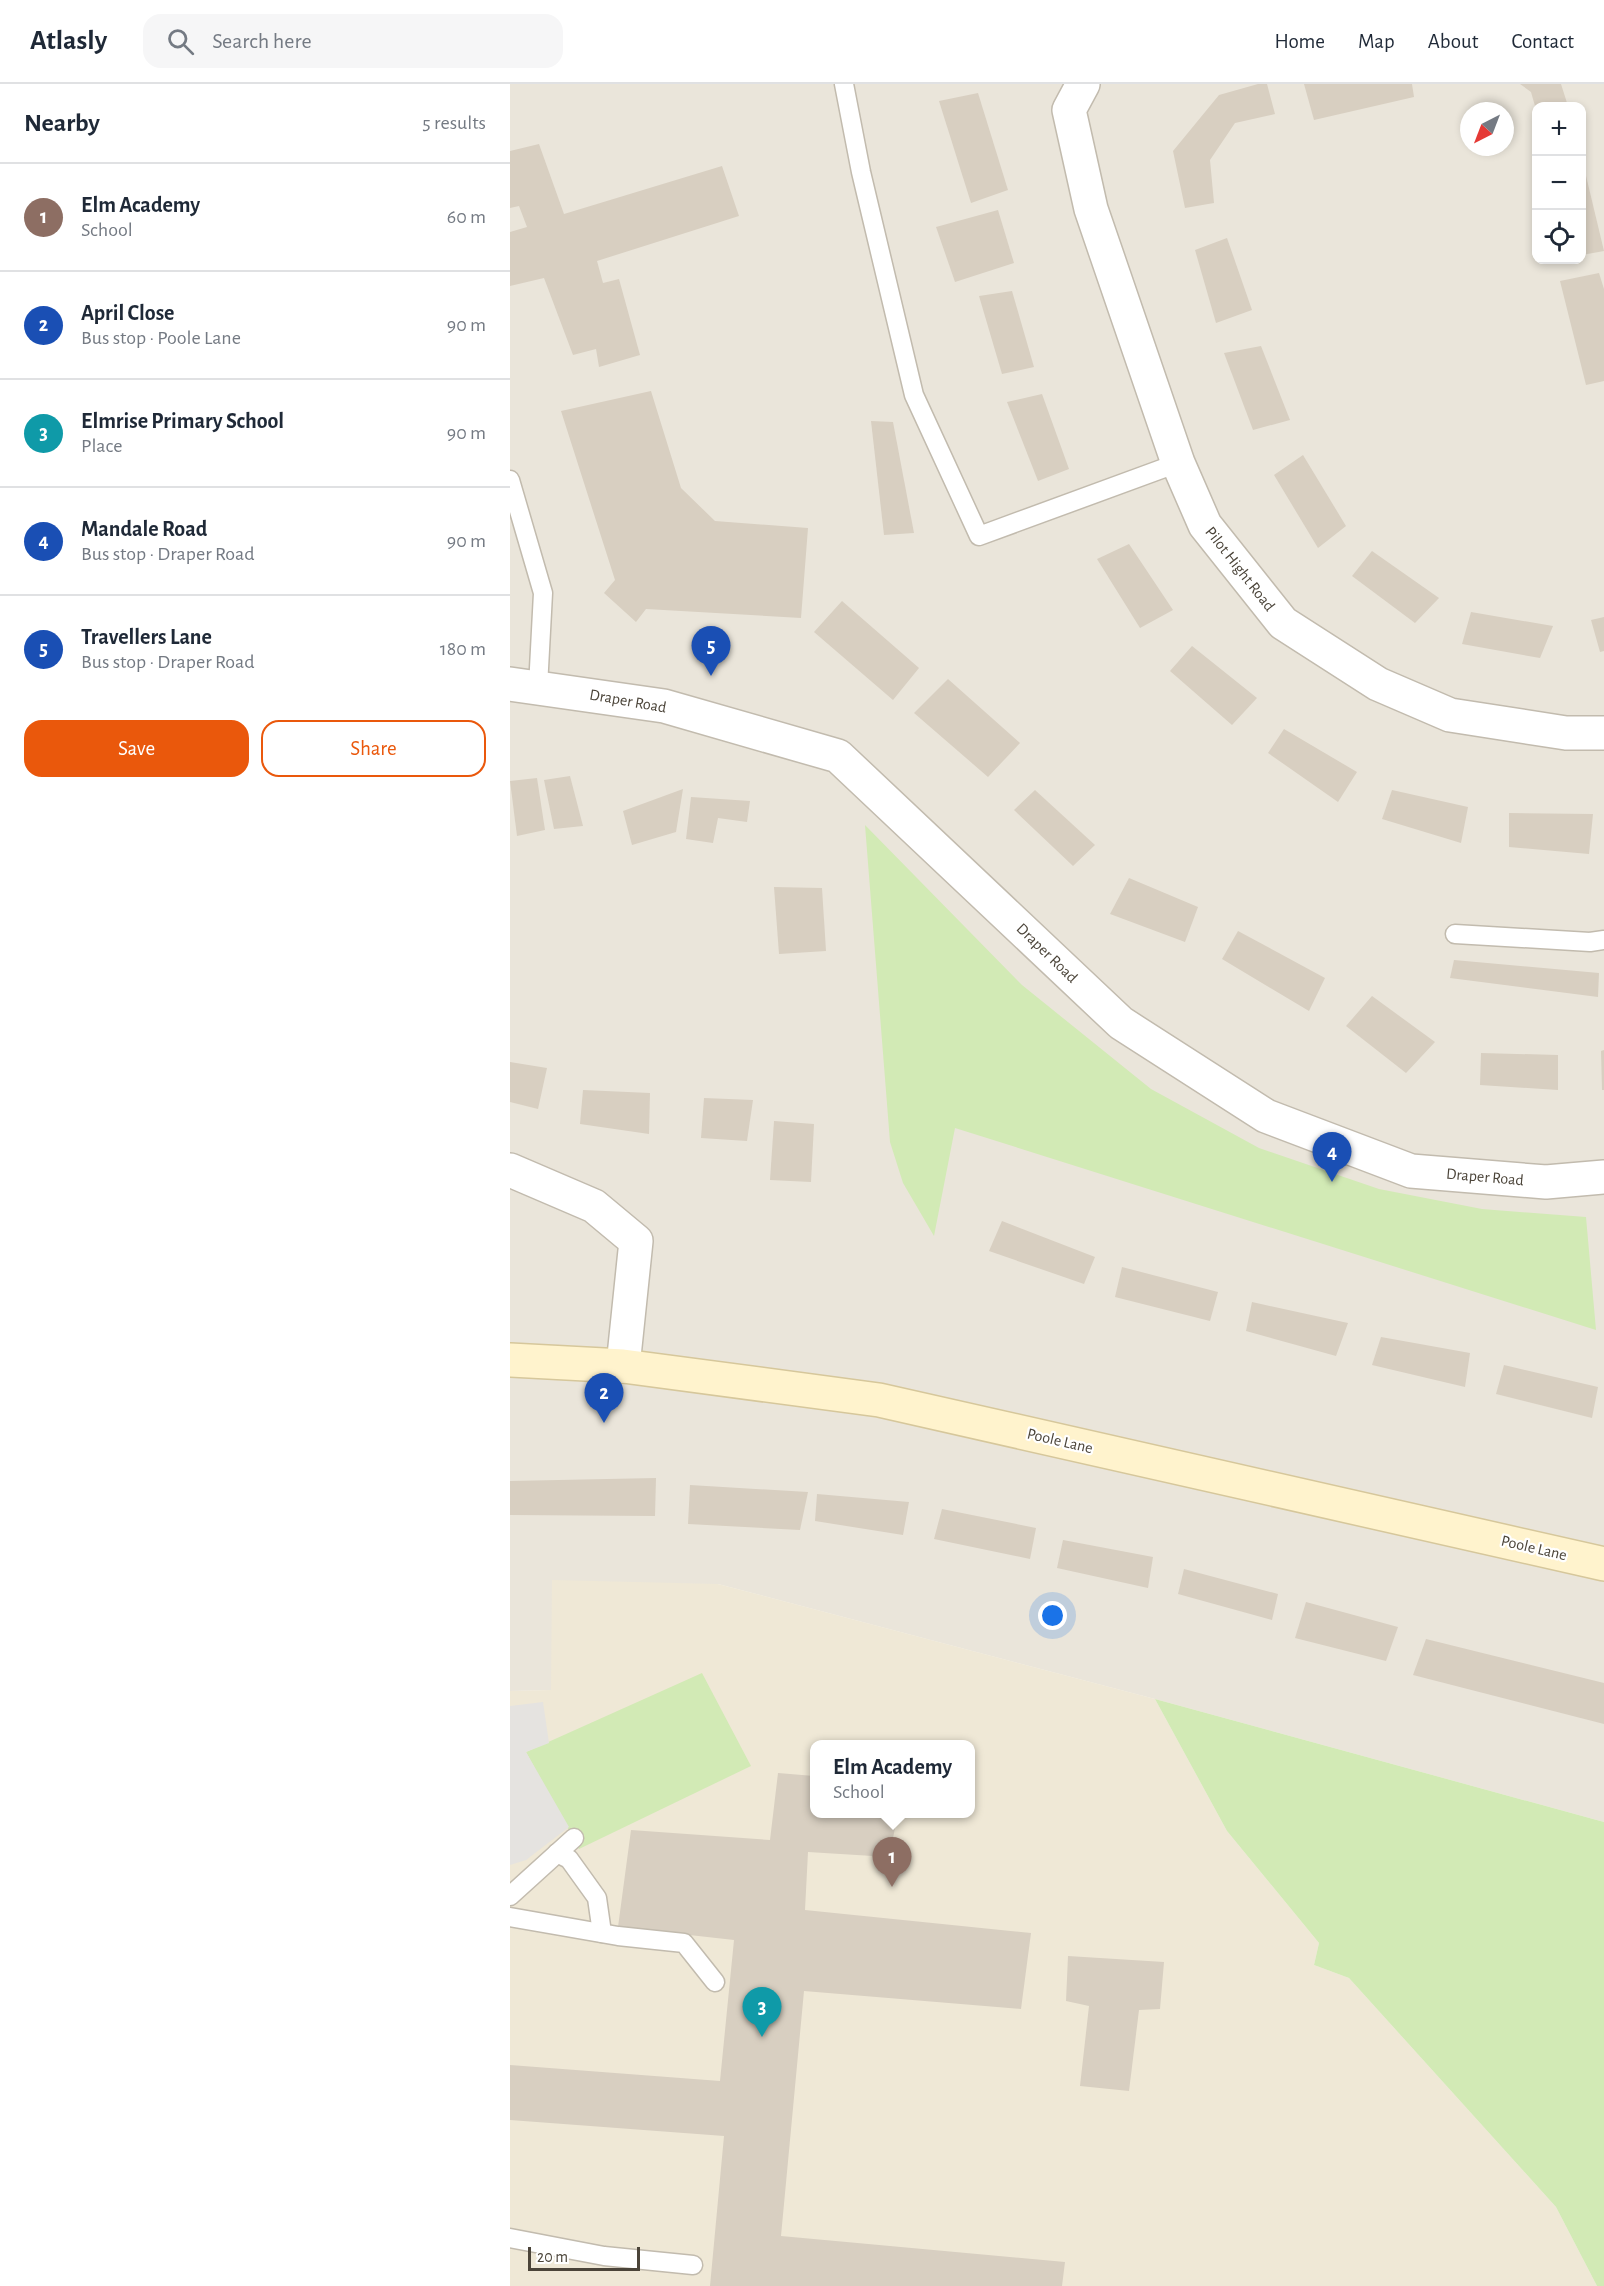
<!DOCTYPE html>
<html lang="en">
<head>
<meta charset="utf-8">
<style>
  body { margin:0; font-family:"Alegreya Sans",sans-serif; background:#f6f6f7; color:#1f2937 }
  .controls { position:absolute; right:18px; top:18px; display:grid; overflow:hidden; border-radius:12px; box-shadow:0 3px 9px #0003 }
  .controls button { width:54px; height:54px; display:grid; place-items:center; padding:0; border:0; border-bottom:2px solid #e0e1e3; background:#fff; color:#1f2937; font:30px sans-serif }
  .compass { position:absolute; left:950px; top:18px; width:54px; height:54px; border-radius:50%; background:#fff; box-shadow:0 3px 9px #0003; rotate:222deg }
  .scale { position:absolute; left:18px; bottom:15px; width:112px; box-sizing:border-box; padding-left:6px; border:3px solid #4b4439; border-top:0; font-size:16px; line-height:21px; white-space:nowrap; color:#4b4439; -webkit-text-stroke:4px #fff; paint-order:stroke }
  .you { position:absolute; left:543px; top:1532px; width:21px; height:21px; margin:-15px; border:4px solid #fff; border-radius:50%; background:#1a73e8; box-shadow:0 0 0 9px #1a73e833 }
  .badge { display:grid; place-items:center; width:39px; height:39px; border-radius:50%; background:#ea580c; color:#fff; font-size:20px; font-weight:700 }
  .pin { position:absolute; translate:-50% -50px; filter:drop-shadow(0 2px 3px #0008) }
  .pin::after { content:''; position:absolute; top:32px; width:21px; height:18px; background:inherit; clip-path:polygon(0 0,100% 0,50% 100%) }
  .popup { position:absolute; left:300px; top:1656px; width:165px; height:78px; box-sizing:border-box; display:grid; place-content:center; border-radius:12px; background:#fff; filter:drop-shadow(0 2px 4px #0005); font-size:20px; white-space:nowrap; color:#747a83 }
  .popup b { font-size:22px; color:#1f2937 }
  .popup::after { content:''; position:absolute; left:50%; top:100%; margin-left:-12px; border:12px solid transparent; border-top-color:#fff }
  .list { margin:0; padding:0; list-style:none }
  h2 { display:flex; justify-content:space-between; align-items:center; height:78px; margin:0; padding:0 24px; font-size:26px }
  h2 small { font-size:20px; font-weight:400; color:#747a83 }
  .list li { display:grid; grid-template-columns:39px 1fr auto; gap:18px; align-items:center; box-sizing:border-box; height:108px; padding:0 24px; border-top:2px solid #e0e1e3 }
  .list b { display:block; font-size:22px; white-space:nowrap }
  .list p { margin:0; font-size:20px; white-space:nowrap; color:#747a83 }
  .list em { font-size:20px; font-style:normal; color:#747a83 }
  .actions { display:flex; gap:12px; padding:18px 24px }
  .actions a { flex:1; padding:14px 0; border:2px solid #ea580c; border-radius:18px; text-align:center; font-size:21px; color:#ea580c }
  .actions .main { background:#ea580c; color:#fff }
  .icon { flex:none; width:33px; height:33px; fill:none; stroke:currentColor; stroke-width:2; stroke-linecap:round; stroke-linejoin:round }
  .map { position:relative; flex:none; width:1094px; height:2202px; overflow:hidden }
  header { display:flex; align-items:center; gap:36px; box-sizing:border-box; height:84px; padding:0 30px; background:#fff; border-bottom:2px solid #e0e1e3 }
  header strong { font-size:28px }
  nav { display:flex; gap:33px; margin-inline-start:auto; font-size:21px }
  .search { width:420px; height:54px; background:#f6f6f7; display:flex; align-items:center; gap:15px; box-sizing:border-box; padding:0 21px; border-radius:18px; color:#747a83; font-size:22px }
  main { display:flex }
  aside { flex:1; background:#fff }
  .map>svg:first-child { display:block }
</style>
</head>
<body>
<header>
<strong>Atlasly</strong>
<div class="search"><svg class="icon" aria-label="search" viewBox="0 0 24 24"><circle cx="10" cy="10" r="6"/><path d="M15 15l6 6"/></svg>Search here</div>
<nav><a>Home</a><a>Map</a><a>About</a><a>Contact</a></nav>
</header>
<main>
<aside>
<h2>Nearby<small>5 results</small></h2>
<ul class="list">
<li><span class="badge" style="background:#8d6e63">1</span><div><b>Elm Academy</b><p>School</p></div><em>60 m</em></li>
<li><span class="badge" style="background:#1a4fb4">2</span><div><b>April Close</b><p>Bus stop · Poole Lane</p></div><em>90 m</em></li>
<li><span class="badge" style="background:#0f9aa8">3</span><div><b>Elmrise Primary School</b><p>Place</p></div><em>90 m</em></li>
<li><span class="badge" style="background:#1a4fb4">4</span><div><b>Mandale Road</b><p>Bus stop · Draper Road</p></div><em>90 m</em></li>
<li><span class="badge" style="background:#1a4fb4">5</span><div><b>Travellers Lane</b><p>Bus stop · Draper Road</p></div><em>180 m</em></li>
</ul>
<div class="actions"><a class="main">Save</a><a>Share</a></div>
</aside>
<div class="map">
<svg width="1094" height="2202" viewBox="0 0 1094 2202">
  <rect width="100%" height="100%" fill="#f6f3ec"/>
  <path fill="#eae5da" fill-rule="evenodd" d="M0,0H1094V1738L645,1615L208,1500L41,1606L0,1607ZM1026,22H1072V176H1026ZM959,27H995V63H959Z"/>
  <path fill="#efe8d6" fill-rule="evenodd" d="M42,1496L208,1500L645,1615L717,1747L809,1859L804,1881L839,1894L1046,2123L1087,2202H0V1607L41,1606ZM304,1660H460V1730H304Z"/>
  <g fill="#d2eab5">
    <path d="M355,741L512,901L641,1005L749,1064L869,1105L972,1125L1076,1133L1086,1246L445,1044L424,1152L393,1099L380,1058Z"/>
    <path d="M192,1589L241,1682L69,1765L16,1668Z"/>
    <path d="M645,1615L1094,1738V2202H1087L1046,2123L839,1894L804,1881L809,1859L717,1747Z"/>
  </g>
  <path fill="#e5e3e0" d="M33,1618L39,1659L16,1668L59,1743L16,1776L0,1781V1622Z"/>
  <g fill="#d8cfc1">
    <path d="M748,0H757L765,30L725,39L700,76L704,119L675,124L663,67L709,11Z"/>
    <path d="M794,0H902L904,13L804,36Z"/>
    <path d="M1010,0H1051L1058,22H1025L1021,8Z"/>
    <path d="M468,9L498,106L461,119L429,17Z"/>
    <path d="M29,60L54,130L212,82L229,132L87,177L93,199L109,195L130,271L89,283L86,265L63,271L34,194L0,202V148L17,143L9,122L0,124V67Z"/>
    <path d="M1072,75L1094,167L1072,171Z"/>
    <path d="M488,126L504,179L445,198L426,143Z"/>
    <path d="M717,154L742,226L706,239L685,166Z"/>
    <path d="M1089,189L1094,205V297L1076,301L1050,197Z"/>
    <path d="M502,207L524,283L492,290L469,212Z"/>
    <path d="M751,262L780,336L743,346L714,269Z"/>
    <path d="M141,307L171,404L205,437L298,444L291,534L136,525L126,538L94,509L105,496L51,327Z"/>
    <path d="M532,310L559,385L528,397L497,318Z"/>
    <path d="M361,337L383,338L404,449L374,451Z"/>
    <path d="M793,371L836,442L808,464L764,391Z"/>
    <path d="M619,460L663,526L630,544L587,475Z"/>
    <path d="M862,467L929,514L905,539L842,492Z"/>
    <path d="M332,517L409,584L383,616L304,548Z"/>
    <path d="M961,528L1043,542L1030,574L952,560Z"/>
    <path d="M1094,533V567L1090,568L1081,536Z"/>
    <path d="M682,562L747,614L722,641L660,587Z"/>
    <path d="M438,595L510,659L478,693L404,629Z"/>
    <path d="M774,645L847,688L828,718L758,669Z"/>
    <path d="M60,692L73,742L44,745L34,696Z"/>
    <path d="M27,694L35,746L7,752L0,697Z"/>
    <path d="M173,705L166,748L122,761L113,727Z"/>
    <path d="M525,706L585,761L563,782L504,726Z"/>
    <path d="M882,706L958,723L951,759L872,735Z"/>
    <path d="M181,713L240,717L237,738L208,734L203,759L176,755Z"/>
    <path d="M999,729L1083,730L1079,770L999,763Z"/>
    <path d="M619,794L688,823L675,858L600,830Z"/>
    <path d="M264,803L312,804L316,867L269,870Z"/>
    <path d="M728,847L815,894L799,927L712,875Z"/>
    <path d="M944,876L1089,889L1088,913L940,894Z"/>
    <path d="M862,912L925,958L896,989L836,942Z"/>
    <path d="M1094,966V1006H1092L1091,967Z"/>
    <path d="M971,969L1048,971V1006L970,1001Z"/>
    <path d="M0,978L37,984L28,1025L0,1018Z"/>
    <path d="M73,1006L140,1009L139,1050L70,1040Z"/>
    <path d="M194,1014L243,1016L237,1057L191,1054Z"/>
    <path d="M264,1037L304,1040L301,1098L260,1096Z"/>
    <path d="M492,1137L585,1173L574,1200L479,1167Z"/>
    <path d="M612,1183L708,1208L700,1237L605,1213Z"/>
    <path d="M742,1218L838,1239L826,1272L736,1247Z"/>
    <path d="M871,1253L960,1269L955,1303L862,1281Z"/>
    <path d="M994,1281L1088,1303L1082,1334L986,1310Z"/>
    <path d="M146,1394L145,1432L0,1431V1397Z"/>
    <path d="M180,1401L298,1408L290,1446L178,1440Z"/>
    <path d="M307,1410L399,1418L393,1451L305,1437Z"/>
    <path d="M432,1425L526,1444L520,1475L424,1455Z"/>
    <path d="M553,1456L643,1473L638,1504L547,1484Z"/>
    <path d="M674,1485L768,1510L762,1536L668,1510Z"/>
    <path d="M796,1518L888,1543L876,1577L785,1554Z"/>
    <path d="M916,1555L1094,1599V1640L903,1591Z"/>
    <path d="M268,1689L304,1692V1730H388L379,1773L298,1768L295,1826L521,1849L511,1925L294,1907L271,2152L555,2178L552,2202H200L214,2052L0,2036V1981L210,1997L224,1856L108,1843L121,1746L260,1756Z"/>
    <path d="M558,1872L654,1878L650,1925L629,1926L619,2007L570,2002L579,1922L556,1917Z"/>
  </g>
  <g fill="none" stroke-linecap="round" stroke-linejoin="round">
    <g stroke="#c2bbae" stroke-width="21">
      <g id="lane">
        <path d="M334,0L351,88L404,311L469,452L668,379"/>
        <path d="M0,396L33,509L28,603"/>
        <path d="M945,850L1080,858L1094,856"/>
        <path d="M47,1769L59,1775L87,1814L92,1849"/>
        <path d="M0,1812L64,1754"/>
        <path d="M0,1833L108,1852L174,1859L205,1898"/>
        <path d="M0,2154L94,2172L183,2181"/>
      </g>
    </g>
    <g stroke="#c2bbae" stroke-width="36">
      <g id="street">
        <path d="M573,0L559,26L581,125L668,379L695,441L773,539L868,600L940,631L1056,649H1094"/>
        <path d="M0,600L154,622L328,672L611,939L756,1032L901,1087L1036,1098L1094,1093"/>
        <path d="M0,1086L84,1122L126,1157L113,1282"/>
      </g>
    </g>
    <g stroke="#d6c79b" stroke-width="36">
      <path id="secondary" d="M0,1276L113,1282L369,1316L1094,1480"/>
    </g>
    <use href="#lane" stroke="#fff" stroke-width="18"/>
    <use href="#street" stroke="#fff" stroke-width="33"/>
    <use href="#secondary" stroke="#fff3cd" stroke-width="33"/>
  </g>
  <g text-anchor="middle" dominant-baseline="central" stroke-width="4.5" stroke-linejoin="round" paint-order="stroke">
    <g font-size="16" fill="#4b4439" stroke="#fff">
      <text transform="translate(730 485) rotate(52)">Pilot Hight Road</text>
      <text transform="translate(118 617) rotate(10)">Draper Road</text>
      <text transform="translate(537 869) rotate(44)">Draper Road</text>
      <text transform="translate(975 1093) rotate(5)">Draper Road</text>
      <text transform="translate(550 1357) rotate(13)">Poole Lane</text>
      <text transform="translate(1024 1464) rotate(13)">Poole Lane</text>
    </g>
  </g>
</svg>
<div class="controls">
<button>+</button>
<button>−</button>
<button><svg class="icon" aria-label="locate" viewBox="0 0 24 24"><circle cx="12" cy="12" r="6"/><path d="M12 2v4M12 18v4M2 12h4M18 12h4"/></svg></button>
</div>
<svg class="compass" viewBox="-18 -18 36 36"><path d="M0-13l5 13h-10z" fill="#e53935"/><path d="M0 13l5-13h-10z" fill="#747a83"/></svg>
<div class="scale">20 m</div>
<div class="you"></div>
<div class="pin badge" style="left:382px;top:1803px;background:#8d6e63">1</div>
<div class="popup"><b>Elm Academy</b>School</div>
<div class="pin badge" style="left:94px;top:1339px;background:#1a4fb4">2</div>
<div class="pin badge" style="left:252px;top:1953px;background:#0f9aa8">3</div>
<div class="pin badge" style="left:822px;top:1098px;background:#1a4fb4">4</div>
<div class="pin badge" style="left:201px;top:592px;background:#1a4fb4">5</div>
</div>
</main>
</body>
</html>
